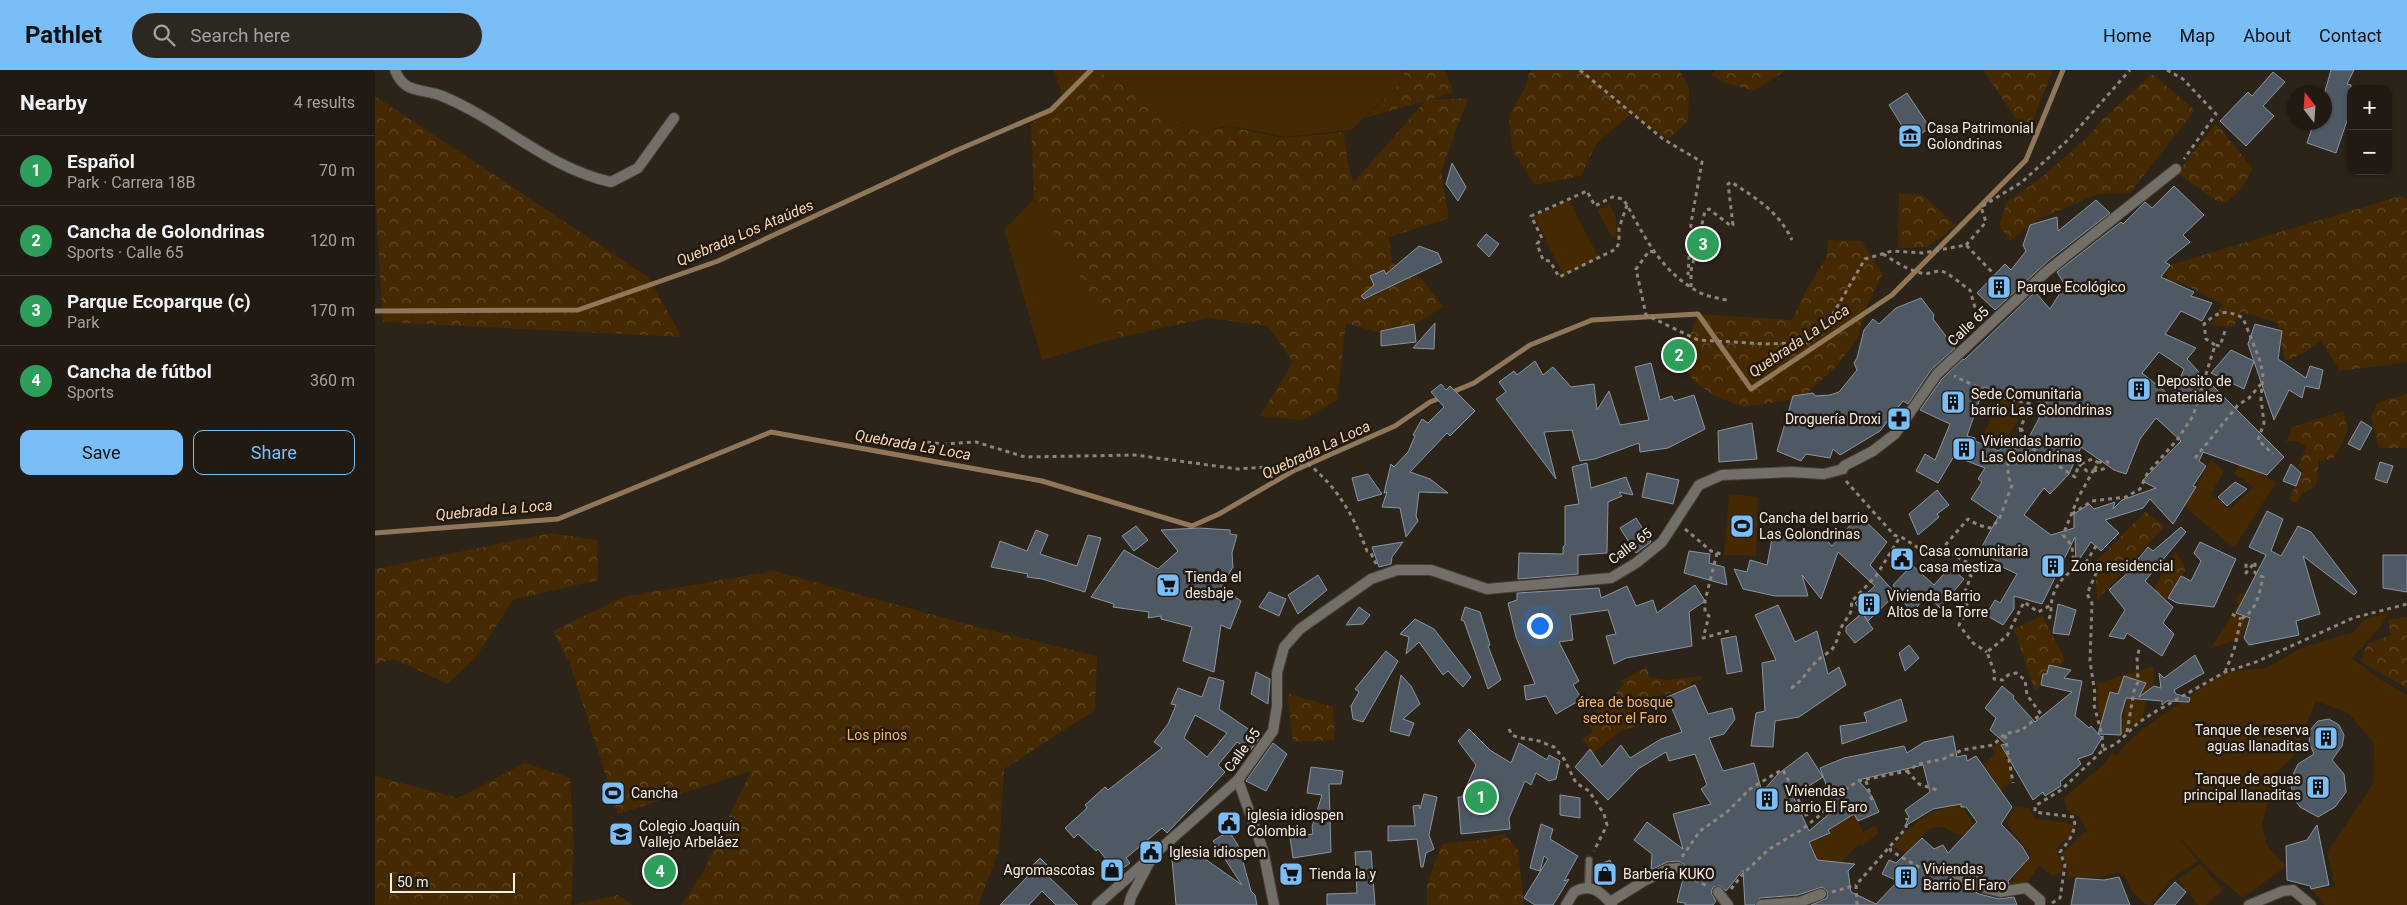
<!DOCTYPE html>
<html lang="en">
<head>
<meta charset="utf-8">
<style>
  body { margin:0; font-family:Roboto,sans-serif; background:#2d2721; color:#f1f3f6 }
  .controls { position:absolute; right:15px; top:15px; display:grid; overflow:hidden; border-radius:10px; box-shadow:0 1px 4px #0004 }
  .controls button { width:45px; height:45px; display:grid; place-items:center; padding:0; border:0; border-bottom:1px solid #3e3833; background:#211a13; color:#f1f3f6; font:25px sans-serif }
  .compass { position:absolute; left:1912px; top:15px; width:45px; height:45px; border-radius:50%; background:#211a13; box-shadow:0 1px 4px #0004; rotate:343deg }
  .scale { position:absolute; left:15px; bottom:12px; width:125px; box-sizing:border-box; padding-left:5px; border:2px solid #f4ede7; border-top:0; font-size:14px; line-height:18px; white-space:nowrap; color:#f4ede7; -webkit-text-stroke:4px #221910; paint-order:stroke }
  .you { position:absolute; left:1164px; top:555px; width:18px; height:18px; margin:-12px; border:4px solid #fff; border-radius:50%; background:#1a73e8; box-shadow:0 0 0 8px #1a73e833 }
  .badge { display:grid; place-items:center; width:32px; height:32px; border-radius:50%; background:#7abef8; color:#fff; font-size:16px; font-weight:700 }
  .pin { position:absolute; translate:-50% -50%; border:2px solid #fff; box-shadow:0 1px 5px #0006 }
  .list { margin:0; padding:0; list-style:none }
  h2 { display:flex; justify-content:space-between; align-items:center; height:65px; margin:0; padding:0 20px; font-size:21px }
  h2 small { font-size:16px; font-weight:400; color:#a2a1a0 }
  .list li { display:grid; grid-template-columns:32px 1fr auto; gap:15px; align-items:center; box-sizing:border-box; height:70px; padding:0 20px; border-top:1px solid #3e3833 }
  .list b { display:block; font-size:19px; white-space:nowrap }
  .list p { margin:0; font-size:16px; white-space:nowrap; color:#a2a1a0 }
  .list em { font-size:16px; font-style:normal; color:#a2a1a0 }
  .actions { display:flex; gap:10px; padding:15px 20px }
  .actions a { flex:1; padding:11px 0; border:1px solid #7abef8; border-radius:10px; text-align:center; font-size:18px; color:#7abef8 }
  .actions .main { background:#7abef8; color:#111 }
  .icon { flex:none; width:28px; height:28px; fill:none; stroke:currentColor; stroke-width:2; stroke-linecap:round; stroke-linejoin:round }
  .map { position:relative; flex:none; width:2032px; height:835px; overflow:hidden }
  header { display:flex; align-items:center; gap:30px; box-sizing:border-box; height:70px; padding:0 25px; background:#7abef8; color:#111 }
  header strong { font-size:24px }
  nav { display:flex; gap:28px; margin-inline-start:auto; font-size:18px }
  .search { width:350px; height:45px; background:#2d2721; display:flex; align-items:center; gap:12px; box-sizing:border-box; padding:0 18px; border-radius:28px; color:#a2a1a0; font-size:19px }
  main { display:flex }
  aside { flex:1; background:#211a13 }
  .map>svg:first-child { display:block }
</style>
</head>
<body>
<header>
<strong>Pathlet</strong>
<div class="search"><svg class="icon" aria-label="search" viewBox="0 0 24 24"><circle cx="10" cy="10" r="6"/><path d="M15 15l6 6"/></svg>Search here</div>
<nav><a>Home</a><a>Map</a><a>About</a><a>Contact</a></nav>
</header>
<main>
<aside>
<h2>Nearby<small>4 results</small></h2>
<ul class="list">
<li><span class="badge" style="background:#2e9e5b">1</span><div><b>Español</b><p>Park · Carrera 18B</p></div><em>70 m</em></li>
<li><span class="badge" style="background:#2e9e5b">2</span><div><b>Cancha de Golondrinas</b><p>Sports · Calle 65</p></div><em>120 m</em></li>
<li><span class="badge" style="background:#2e9e5b">3</span><div><b>Parque Ecoparque (c)</b><p>Park</p></div><em>170 m</em></li>
<li><span class="badge" style="background:#2e9e5b">4</span><div><b>Cancha de fútbol</b><p>Sports</p></div><em>360 m</em></li>
</ul>
<div class="actions"><a class="main">Save</a><a>Share</a></div>
</aside>
<div class="map">
<svg width="2032" height="835" viewBox="0 0 2032 835">
  <defs>
    <pattern id="forest-crowns" width="20" height="18" patternUnits="userSpaceOnUse" patternTransform="scale(1.25)"><rect width="20" height="18" fill="#452902"/><path d="M2 6a3 3 0 1 1 6 0M12 15a3 3 0 1 1 6 0" fill="none" stroke="#604827"/></pattern>
  </defs>
  <rect width="100%" height="100%" fill="#2c2319"/>
  <g fill="#452902">
    <path d="M679,0H1027L1029,10L976,60L909,67L856,56L822,61L797,49L771,24L689,32Z"/>
    <path d="M659,129L746,267L667,290L629,160Z"/>
    <path d="M1194,130L1224,188L1189,206L1159,147Z"/>
    <path d="M1234,134L1241,148L1242,165L1237,168L1222,140Z"/>
    <path d="M1622,329L1653,335L1627,375L1609,365Z"/>
    <path d="M1869,386L1872,395L1901,413L1859,478L1809,436L1836,390L1849,401L1836,424L1855,439L1879,417L1859,404Z"/>
    <path d="M1354,424L1383,427L1381,486L1349,485Z"/>
    <path d="M1865,523L1880,525L1876,544L1865,569L1836,578L1863,535L1861,530Z"/>
    <path d="M2014,542L2007,555L1977,588L2000,606L2032,625V835H1950L1936,819L1960,817L1952,782L1998,714L1999,673L1973,643L1941,631L1919,685L1900,704L1887,756L1892,776L1911,796L1868,828L1839,804L1802,765L1823,791L1796,809L1776,835H1772L1758,823L1749,805L1742,803L1726,807H1693L1692,795L1687,784L1712,760L1704,746L1693,742L1689,728L1731,692L1737,682L1741,686L1756,669L1770,657L1850,602L1892,598L1924,579L1967,565L1978,563L1989,550Z"/>
    <path d="M1779,596V612L1772,626L1767,649L1746,665L1752,627L1735,620L1727,656L1723,637V615L1720,614Z"/>
    <path d="M1630,667L1636,711L1621,725L1614,715L1621,712L1613,701L1605,697L1621,684L1617,678Z"/>
    <path d="M1586,734L1599,755L1593,769L1589,765L1580,764L1569,757L1555,758L1531,783L1518,777C1539,751 1553,741 1586,734Z"/>
    <path d="M1640,737L1655,738L1661,749L1689,752L1701,756L1698,762L1681,779L1689,801L1677,806L1664,795L1650,817H1621L1637,811L1656,785L1631,753Z"/>
    <path d="M1474,738L1482,743L1480,746L1488,762L1500,755L1504,763L1487,776L1484,774L1462,796V791L1421,790L1438,779L1431,762L1436,759L1443,769L1456,762L1454,760L1461,756Z"/>
    <path d="M1825,794L1848,820L1831,835H1823L1803,809Z"/>
  </g>
  <g fill="url(#forest-crowns)">
    <path d="M1028,0H1071L1078,22L1054,30L1093,28L1066,102L1074,148L1014,167L1017,193L1046,208L1068,237L1019,267L971,253L962,330L928,350L885,346L918,292L893,256L833,248L746,267L716,225L659,129L656,54L725,3L771,24L797,49L822,61L857,57L908,68L969,62L972,89L978,113L1050,31L990,48L1029,10Z"/>
    <path d="M1155,0H1304L1314,18L1313,51L1294,69L1256,44L1221,74L1206,106L1160,115L1137,79L1134,45L1150,18Z"/>
    <path d="M1340,0H1411L1379,21L1348,12L1336,5Z"/>
    <path d="M1608,0H1678L1652,65Z"/>
    <path d="M1777,4L1820,40L1755,123L1723,124L1662,150L1635,171L1624,155L1632,132L1666,108L1714,66L1727,50Z"/>
    <path d="M0,26L273,207L307,267L8,252L0,126Z"/>
    <path d="M1841,53L1878,99L1866,119L1851,133L1842,131L1802,103Z"/>
    <path d="M1524,123L1548,125L1581,156L1552,177L1523,178Z"/>
    <path d="M2025,126L2032,129V292L1965,301L1946,271L1927,284L1910,291L1903,253L1866,242L1858,257L1837,255L1847,234L1809,214L1793,211L1791,205L1795,195Z"/>
    <path d="M1453,170L1486,171L1508,204L1493,233L1482,269L1463,295L1430,325L1415,330L1368,337L1338,325L1319,311L1305,291L1323,244L1417,250L1429,224L1451,188Z"/>
    <path d="M2032,324V378H2004L1996,347L2002,333Z"/>
    <path d="M1968,341L1973,361L1960,386L1954,390L1949,388L1950,391L1944,390L1941,416L1927,424L1921,433L1914,429L1928,400L1923,397L1932,375L1919,371L1911,372L1917,357Z"/>
    <path d="M1770,442L1790,456L1722,530L1720,492Z"/>
    <path d="M176,463L222,470L223,510L138,530L101,587L73,614L19,589L0,594V499Z"/>
    <path d="M1800,481L1811,499L1791,529H1773Z"/>
    <path d="M399,501L606,558L722,586L720,640L629,699L624,781L603,835H306L327,804L376,701L243,744L195,594L178,561L248,527Z"/>
    <path d="M1667,545L1690,590L1660,621L1639,559Z"/>
    <path d="M2032,547V618L1986,592L1992,574L2016,565L2013,550Z"/>
    <path d="M1272,597L1274,607L1293,610L1325,606L1327,609L1315,613L1316,617L1267,631L1273,650L1278,652L1247,660L1218,683L1207,669L1218,662L1210,649L1231,635L1248,615L1245,611Z"/>
    <path d="M912,623L958,637L960,670L918,672Z"/>
    <path d="M150,693L195,708L199,772L196,835H0V706L83,728Z"/>
    <path d="M1129,764L1143,780L1149,835H1052V815L1067,774L1106,770Z"/>
    <path d="M242,825L258,835H199Z"/>
  </g>
  <g fill="none" stroke-linecap="round" stroke-linejoin="round">
    <g stroke="#91775a" stroke-width="5">
      <path d="M0,241L203,240L343,191L580,81L676,40L716,0"/>
      <path d="M1075,323L1099,313L1155,275L1217,250L1323,244L1376,319L1517,225L1651,90L1688,0"/>
      <path d="M0,463L183,449L396,362L667,411L817,456L844,444L918,401L1020,356L1055,332L1068,327"/>
    </g>
  </g>
  <g fill="#4e5964" stroke="#8995a1" fill-rule="evenodd">
    <path d="M1956,0H1979L1972,14L1976,15V39L1961,83L1932,73L1939,52H1950V21Z"/>
    <path d="M1898,2L1910,12L1888,36L1899,46L1871,76L1845,51L1873,22L1877,26Z"/>
    <path d="M1532,23L1555,58L1536,70L1514,35Z"/>
    <path d="M1077,93L1091,117L1083,131L1071,114Z"/>
    <path d="M1799,116L1829,145L1808,165L1815,172L1790,192L1795,195L1786,207L1819,222L1816,226L1837,233L1827,251L1806,241L1790,264L1821,278L1812,289L1824,302L1822,306L1828,313L1831,309L1909,387L1892,405L1828,382L1824,391L1831,396L1818,416L1821,417L1798,454L1775,429L1768,438L1730,450L1744,463L1726,481L1716,472L1701,494L1700,467L1667,534L1639,526V539L1628,555L1611,545L1620,530L1625,533L1642,504L1625,496L1626,493L1604,482L1623,447L1596,429L1607,412L1603,409L1610,398L1579,386L1563,413L1541,401L1550,384L1560,390L1575,354L1545,340L1567,309L1588,289L1589,290L1660,222L1675,239L1690,215L1682,202L1746,152L1748,154L1770,132L1777,138ZM1784,282L1809,299L1797,327L1767,303ZM1609,317L1636,325L1672,333L1649,377L1635,366L1624,381L1600,371V368L1592,366ZM1781,348L1806,371L1767,411L1781,418L1747,430L1738,439L1740,432L1719,439L1714,434L1699,444V458L1676,465L1649,445L1669,418L1675,424L1694,404L1706,377L1739,400L1751,404L1765,369Z"/>
    <path d="M1721,130L1735,143L1674,190L1620,240L1602,223L1630,194L1636,200L1651,181L1648,175L1655,155L1682,147L1683,161Z"/>
    <path d="M1111,164L1124,174L1114,187L1102,175Z"/>
    <path d="M1044,176L1063,183L1067,192L989,229L986,226L999,215L995,206L1009,200L1011,204Z"/>
    <path d="M1546,228L1559,245L1558,249L1580,278L1556,300L1533,334L1528,331L1505,361L1465,385L1458,379L1455,388L1431,384L1426,391L1402,381L1418,326L1438,323L1440,326L1455,325L1464,322L1482,300L1479,293L1482,288L1489,260L1498,249L1504,254L1521,238Z"/>
    <path d="M1060,253L1059,279L1038,278Z"/>
    <path d="M1039,254L1041,272L1006,276V261Z"/>
    <path d="M1880,254L1907,261L1903,289L1931,308L1935,296L1948,300L1944,319L1930,316L1927,328L1914,320L1899,350L1873,274Z"/>
    <path d="M1856,280L1879,291L1869,319L1836,303Z"/>
    <path d="M1160,291L1168,305L1178,297L1196,317L1219,314L1222,340L1234,321L1245,355L1274,350L1260,297L1276,293L1285,330L1297,326L1299,331L1319,325L1330,359L1293,378L1265,382L1264,373L1220,389L1205,391L1197,360L1169,362L1181,409L1121,329L1131,322L1124,312L1139,301L1142,305Z"/>
    <path d="M1066,314L1071,320L1075,316L1100,341L1075,366L1072,363L1035,402L1055,409L1073,423L1044,422L1041,446L1043,451L1031,467L1025,438L1007,437L1012,422L1009,423L1016,394L1019,397L1033,382L1040,366L1038,365L1047,349L1053,353L1069,337L1056,322Z"/>
    <path d="M1986,351L1997,358L1985,380L1973,374Z"/>
    <path d="M1377,353L1382,389L1344,392L1343,361Z"/>
    <path d="M2005,392L2018,396L2012,413L2000,409Z"/>
    <path d="M1212,393L1216,418L1251,407L1258,425L1244,422L1247,426L1233,432L1232,483L1203,485V504L1143,509L1144,483L1188,484V477L1190,475V436L1204,434L1197,397Z"/>
    <path d="M1916,394L1926,403L1921,416L1908,411Z"/>
    <path d="M1272,403L1304,410L1298,434L1267,427Z"/>
    <path d="M993,404L1007,424L983,431L977,408Z"/>
    <path d="M1860,412L1872,419L1852,436L1843,427Z"/>
    <path d="M1562,420L1574,435L1562,444L1564,447L1543,465L1534,444Z"/>
    <path d="M1892,441L1908,449L1896,481L1906,486L1923,456L1936,462L1982,522L1979,525L1928,486L1945,544L1921,551L1924,565L1874,575L1869,568L1875,548L1861,543L1891,485L1874,477Z"/>
    <path d="M1484,445L1512,472L1495,495L1521,524L1493,551L1480,533L1500,516L1463,482L1446,529L1427,505L1433,526H1400L1368,519L1359,499L1372,502L1375,490L1392,495L1397,469L1433,462L1445,463L1457,476Z"/>
    <path d="M1261,448L1276,472L1261,483L1245,458Z"/>
    <path d="M761,456L773,470L759,481L747,466Z"/>
    <path d="M1806,457L1811,462L1770,511L1798,537L1788,553L1799,564L1787,586L1752,563L1749,569L1734,566L1750,540L1734,520L1761,495L1759,494L1773,477L1778,481Z"/>
    <path d="M824,458L855,460V464L862,465L857,483L858,497L846,517L866,531L855,559L846,555L839,602L808,591L817,557L786,549V546L773,548L774,542L738,537L739,534L716,527L749,480L783,499L803,481L786,460Z"/>
    <path d="M661,460L673,465L665,484L702,496L713,465L726,468L710,522L667,509L652,507L653,504L616,497L625,471L652,481Z"/>
    <path d="M1028,472L1017,487L1016,494L1004,497L997,477Z"/>
    <path d="M1825,472L1861,489L1839,537L1802,533L1793,528L1806,506L1816,511L1826,491L1819,483Z"/>
    <path d="M1314,481L1335,484L1334,493L1349,497L1352,515L1309,503Z"/>
    <path d="M2008,485H2032V522L2008,518Z"/>
    <path d="M1537,495L1559,515L1575,497L1589,509L1565,538L1551,525L1537,544L1518,515Z"/>
    <path d="M943,505L952,520L923,544L913,525Z"/>
    <path d="M1320,515L1330,531L1314,542L1317,576L1251,588L1239,594L1231,566L1241,564L1233,540L1195,545L1198,570L1184,572L1204,611L1198,615L1207,629L1181,644L1171,626L1151,630L1149,616L1160,614L1141,567L1133,533L1142,530V523L1224,518L1226,528L1252,516L1261,536L1278,530L1282,543Z"/>
    <path d="M894,522L911,529L904,546L884,537Z"/>
    <path d="M1683,534L1701,540L1694,565L1678,563Z"/>
    <path d="M1403,535L1420,572L1442,561L1453,604L1464,597L1471,615L1424,647L1400,651L1398,677L1376,676L1381,643L1390,641L1387,593L1401,590L1380,545Z"/>
    <path d="M984,537L995,545L988,554L971,555Z"/>
    <path d="M1090,537L1105,542L1115,575L1113,576L1126,610L1113,619L1089,551L1086,550Z"/>
    <path d="M1487,543L1498,559L1480,573L1471,562V557Z"/>
    <path d="M1040,549L1059,559L1096,607L1088,617L1073,601L1068,605L1044,572L1031,584L1034,567L1025,564Z"/>
    <path d="M1361,566L1367,601L1352,604L1346,569Z"/>
    <path d="M1534,575L1544,588L1530,601L1524,583Z"/>
    <path d="M1011,581L1023,591L988,652L978,649L976,636L984,622L980,619Z"/>
    <path d="M1820,585L1829,603L1799,620L1801,624L1815,628L1814,632L1792,631L1787,635V631L1751,628L1746,645V665L1723,664L1735,622L1743,624L1749,606L1771,613L1764,627L1779,616L1786,618L1784,603L1789,608Z"/>
    <path d="M1674,595L1696,600L1689,608L1707,611L1700,646L1714,658L1716,656L1727,668L1717,684L1703,689L1706,694L1685,712L1686,716L1670,726L1668,722L1658,730L1626,675L1631,674L1615,660L1621,648L1610,638L1627,616L1639,626L1638,628L1660,652L1697,622L1666,615L1668,604H1672Z"/>
    <path d="M881,602L895,609L893,634L876,624Z"/>
    <path d="M1026,605L1036,616L1045,634L1028,649L1039,653L1034,666L1015,661Z"/>
    <path d="M834,607L849,611L844,639L885,667L875,681L862,672L843,695L850,702L836,717L792,763L787,758L751,788L755,793L742,803L723,779L721,781L703,764L699,768L690,758L712,738L710,735L730,717L733,720L787,678L779,672L793,654L801,635L796,634L803,618L827,627ZM820,645L852,663L832,687L809,668Z"/>
    <path d="M1320,615L1333,644L1357,638L1360,649L1349,664L1334,668L1348,701L1379,693L1387,722L1403,704L1432,682L1448,707L1418,726L1434,761L1460,739L1445,698L1469,688L1529,676L1532,683L1549,672L1578,666L1582,687L1591,685L1592,691L1601,686L1637,737L1626,754L1647,776L1654,788L1633,811L1634,814L1625,815L1608,811L1582,798L1576,802V808L1604,824L1624,829L1639,827L1642,835H1436L1452,828V821L1447,817L1423,825L1385,828L1379,835H1370L1368,800L1351,821L1345,816L1338,817L1336,823L1341,831L1338,835H1310V833L1302,832L1309,805V794L1303,791L1292,792L1276,800L1277,784L1259,770L1272,752L1308,779L1298,744L1336,734L1326,719L1332,715L1320,684L1294,691L1291,682L1263,699L1233,730L1200,697L1215,679L1227,697L1246,675L1255,688L1286,669L1307,662L1292,627ZM1548,695L1555,722L1530,740L1534,747L1530,756L1558,739L1586,734V737H1591L1602,752L1573,783L1568,775L1559,779L1547,768L1521,793L1514,790L1507,804L1523,811L1501,834L1476,822L1473,801L1480,794L1442,790L1434,772L1455,763L1453,760L1479,744L1483,751L1504,742L1497,726L1483,710Z"/>
    <path d="M1526,629L1532,651L1467,674L1465,656L1492,652L1489,643Z"/>
    <path d="M1954,649L1964,655L1969,665L1967,676L1957,690L1969,704L1971,722L1960,737L1943,747L1925,737L1919,729L1915,711L1923,694L1939,684L1934,672L1935,660L1943,651Z"/>
    <path d="M1094,659L1115,680L1136,693L1144,673L1172,690L1174,685L1185,691L1181,709L1174,711L1161,703L1156,715L1150,711L1134,748L1135,759L1086,764L1083,727H1087L1101,695L1083,671Z"/>
    <path d="M898,673L912,684L891,721L871,711Z"/>
    <path d="M936,697L968,701L966,714H954L956,782L918,788L915,767L938,764L937,757L947,725L932,723Z"/>
    <path d="M1049,724L1062,727L1054,765L1059,779L1051,783L1048,797H1046L1042,769L1013,771V756H1040L1038,736L1044,735L1045,739Z"/>
    <path d="M1185,725L1205,728V748L1185,745Z"/>
    <path d="M1166,754L1178,759L1175,769L1203,786L1189,811L1194,809L1178,835H1160L1149,828L1173,789L1169,786L1165,801L1155,798Z"/>
    <path d="M1942,755L1954,815L1936,819L1935,816L1912,810L1911,776L1932,770Z"/>
    <path d="M854,761L864,777L876,821L880,825L882,835H801L797,789L813,777L867,815L838,771Z"/>
    <path d="M996,781L1000,835H952V824L982,823L980,782Z"/>
    <path d="M665,788L677,800L672,805L703,835H681L667,821L654,835H625L652,807L649,804Z"/>
    <path d="M1235,790L1241,806L1227,813L1220,802L1223,795Z"/>
    <path d="M1744,807L1755,835H1696L1701,808L1729,810Z"/>
    <path d="M1800,812L1811,822L1800,835H1779Z"/>
  </g>
  <g fill="none" stroke-linecap="round" stroke-linejoin="round">
    <g stroke="#483f36" stroke-width="9">
      <path id="lane" d="M1213,817L1214,790"/>
    </g>
    <g stroke="#483f36" stroke-width="12">
      <g id="street">
        <path d="M20,0C29,24 46,18 67,26C126,50 172,98 236,112L263,98L299,48"/>
        <path d="M863,710L888,780L899,835"/>
        <path d="M1582,805L1606,817L1625,822L1651,818L1665,830V835"/>
        <path d="M1343,822L1353,835"/>
        <path d="M1235,832L1269,811L1293,799L1303,798"/>
        <path d="M722,835L863,710L898,661L902,636V603L909,577L925,559L996,509L1022,500H1056L1112,519L1236,508L1261,493L1287,472L1324,415L1347,405L1417,402L1449,404L1468,399L1469,396L1498,381L1520,364L1562,304L1671,202L1801,99"/>
        <path d="M754,835L756,827L775,791"/>
        <path d="M1191,835L1199,822C1215,813 1226,821 1237,835"/>
        <path d="M1386,835L1425,832L1446,824"/>
        <path d="M1874,835L1908,821L1918,820L1936,835"/>
      </g>
    </g>
    <g stroke="#8d857d" stroke-width="3" stroke-dasharray="4 4" stroke-linecap="butt">
      <path d="M1205,0L1288,69L1327,92L1316,153L1313,205"/>
      <path d="M1792,0L1808,9L1841,44L1809,89"/>
      <path d="M1252,135L1244,158V173L1241,179L1184,207L1175,191L1168,190L1162,174L1167,168L1156,146L1212,121L1220,136L1237,127L1248,129L1252,135C1270,168 1287,202 1322,221C1331,227 1345,228 1355,231"/>
      <path d="M1591,175L1611,152L1606,137L1647,112L1695,68L1755,0"/>
      <path d="M1279,182L1274,181L1261,199L1271,245L1323,270L1392,274L1436,272L1458,244L1490,189L1517,181L1548,183L1591,175L1616,201L1629,225"/>
      <path d="M1508,184C1519,191 1533,200 1546,203C1553,205 1559,201 1566,201C1573,202 1587,215 1595,220L1603,248"/>
      <path d="M1316,217V201L1330,141L1334,139L1356,156L1358,155L1353,114L1356,112C1381,128 1404,142 1417,170"/>
      <path d="M1840,275L1831,269L1829,254C1844,241 1850,239 1868,248L1884,288L1888,303L1886,329L1889,353L1883,370L1898,384"/>
      <path d="M1646,358L1654,376L1700,407L1704,394L1712,401H1718L1703,428L1688,465L1697,476L1699,497"/>
      <path d="M552,372L568,374L601,372L650,387L760,385L863,399L933,394C963,417 979,447 992,481L996,483L1001,494"/>
      <path d="M1820,388L1863,335L1874,328L1886,314"/>
      <path d="M1724,393L1728,390L1735,393"/>
      <path d="M1706,394L1717,389L1724,393L1718,401"/>
      <path d="M1718,401L1733,398"/>
      <path d="M1471,411L1519,465L1528,468L1559,488L1593,449L1603,455L1615,458L1624,450L1637,415L1633,406V388L1648,371L1645,358L1657,334L1621,326L1579,306"/>
      <path d="M1697,444L1717,431L1751,427L1765,419L1772,404L1802,370L1818,346L1840,275L1845,276L1851,258"/>
      <path d="M1310,459L1336,481L1349,485"/>
      <path d="M1568,479L1593,493V502L1596,506L1587,529L1594,537L1584,555L1598,573L1612,582"/>
      <path d="M1342,483L1330,531V543L1334,546L1328,568L1357,560"/>
      <path d="M1857,544L1866,549"/>
      <path d="M1674,549C1677,542 1675,534 1678,526C1682,511 1696,499 1710,494"/>
      <path d="M1850,602L1859,580L1866,549C1882,540 1884,525 1888,507L1880,503V492L1871,503V490"/>
      <path d="M1416,618C1427,612 1431,602 1440,593C1445,587 1453,584 1458,578C1463,571 1463,563 1467,556C1471,548 1479,543 1476,532L1501,506L1525,467"/>
      <path d="M1134,659L1137,665L1142,667L1164,671L1179,677L1189,689L1201,713L1214,721L1229,744L1232,755L1219,781"/>
      <path d="M1752,662L1759,621L1763,612L1762,587L1765,577"/>
      <path d="M1630,665L1638,713"/>
      <path d="M1728,680L1741,674L1763,653L1778,643L1850,602L1881,592L1978,548L2032,534"/>
      <path d="M1532,701L1544,714L1562,720"/>
      <path d="M1491,711L1498,734"/>
      <path d="M1515,778L1516,781L1558,805H1571"/>
      <path d="M1307,787L1325,761L1352,742L1375,719L1403,702L1408,700L1431,745L1443,739L1451,737"/>
      <path d="M1313,806L1332,816"/>
      <path d="M1356,819L1367,805L1393,780L1426,760L1444,746L1468,721L1483,711L1532,701L1544,694L1568,689L1587,680L1618,675L1630,664L1647,660L1666,644L1652,625L1650,610L1641,603L1633,605L1628,610L1619,609L1620,604L1612,582L1632,566L1649,532L1663,542L1676,535"/>
      <path d="M1457,822L1481,815"/>
      <path d="M1677,833L1685,828L1690,795L1685,782C1694,771 1702,761 1699,747L1660,742V736L1686,720L1728,680L1727,665L1719,635L1720,624L1715,591L1717,533L1712,524L1722,501L1718,499L1716,493L1710,494L1721,476"/>
      <path d="M1482,835L1481,815L1531,758L1532,748"/>
    </g>
    <use href="#lane" stroke="#726e68" stroke-width="6"/>
    <use href="#street" stroke="#726e68" stroke-width="10"/>
  </g>
  <defs>
    <g id="museum-square" transform="scale(1.25)"><rect x="-9" y="-9" width="18" height="18" rx="4" fill="#7abef8" stroke="#221910"/><path d="M0-6L6-3V-2H-6V-3ZM-5-1h2V3h-2ZM-1-1h2V3h-2ZM3-1h2V3H3ZM-6 4H6V6H-6Z" fill="#111"/></g>
    <g id="building-square" transform="scale(1.25)"><rect x="-9" y="-9" width="18" height="18" rx="4" fill="#7abef8" stroke="#221910"/><path d="M-4-6H4V6H1V3H-1V6H-4ZM-2.5-4.3h1.7v1.8h-1.7ZM.8-4.3h1.7v1.8H.8ZM-2.5-1h1.7V.8h-1.7ZM.8-1h1.7V.8H.8Z" fill="#111"/></g>
    <g id="pharmacy-square" transform="scale(1.25)"><rect x="-9" y="-9" width="18" height="18" rx="4" fill="#7abef8" stroke="#221910"/><path d="M-2-6h4v4h4v4h-4v4h-4v-4h-4v-4h4Z" fill="#111"/></g>
    <g id="stadium-square" transform="scale(1.25)"><rect x="-9" y="-9" width="18" height="18" rx="4" fill="#7abef8" stroke="#221910"/><path d="M0-5a6.5 5 0 1 0 0 10a6.5 5 0 1 0 0-10ZM-3.5-1.8h7v3.6h-7Z" fill="#111"/></g>
    <g id="civic-square" transform="scale(1.25)"><rect x="-9" y="-9" width="18" height="18" rx="4" fill="#7abef8" stroke="#221910"/><path d="M-.6-6.5H3V-4.5H.6V-3L4-1V1h2V6H-6V1h2V-1L-.6-3ZM-1.2 2.5V6h2.4V2.5Z" fill="#111"/></g>
    <g id="supermarket-square" transform="scale(1.25)"><rect x="-9" y="-9" width="18" height="18" rx="4" fill="#7abef8" stroke="#221910"/><path d="M-6-5.5h2.5l.6 2H6L4.5 2H-2.5L-4.4-4H-6ZM-1.5 3.2a1.3 1.3 0 1 0 .1 0ZM3 3.2a1.3 1.3 0 1 0 .1 0Z" fill="#111"/></g>
    <g id="school-square" transform="scale(1.25)"><rect x="-9" y="-9" width="18" height="18" rx="4" fill="#7abef8" stroke="#221910"/><path d="M0-5L7-2L0 1L-7-2ZM-4 1L0 2.5L4 1V4Q0 6-4 4Z" fill="#111"/></g>
    <g id="shop-square" transform="scale(1.25)"><rect x="-9" y="-9" width="18" height="18" rx="4" fill="#7abef8" stroke="#221910"/><path d="M-5-2.5h2.3a2.7 3.5 0 0 1 5.4 0H5L5.5 6h-11ZM-1.5-2.5h3a1.5 2.3 0 0 0-3 0Z" fill="#111"/></g>
  </defs>
  <g fill-rule="evenodd">
    <use href="#museum-square" x="1535" y="66"/>
    <use href="#building-square" x="1624" y="217"/>
    <use href="#building-square" x="1764" y="319"/>
    <use href="#building-square" x="1578" y="332"/>
    <use href="#pharmacy-square" x="1524" y="349"/>
    <use href="#building-square" x="1589" y="379"/>
    <use href="#stadium-square" x="1367" y="456"/>
    <use href="#civic-square" x="1527" y="489"/>
    <use href="#building-square" x="1678" y="496"/>
    <use href="#supermarket-square" x="793" y="515"/>
    <use href="#building-square" x="1494" y="534"/>
    <use href="#building-square" x="1951" y="668"/>
    <use href="#building-square" x="1943" y="717"/>
    <use href="#stadium-square" x="238" y="723"/>
    <use href="#building-square" x="1392" y="729"/>
    <use href="#civic-square" x="854" y="753"/>
    <use href="#school-square" x="246" y="764"/>
    <use href="#civic-square" x="776" y="782"/>
    <use href="#shop-square" x="737" y="800"/>
    <use href="#supermarket-square" x="916" y="804"/>
    <use href="#shop-square" x="1230" y="804"/>
    <use href="#building-square" x="1531" y="807"/>
  </g>
  <g text-anchor="middle" dominant-baseline="central" stroke-width="5" stroke-linejoin="round" paint-order="stroke">
    <g font-size="14" fill="#f4ede7" stroke="#221910" text-anchor="start">
      <text x="1552" y="58">Casa Patrimonial<tspan x="1552" dy="16">Golondrinas</tspan></text>
      <text x="1642" y="217">Parque Ecológico</text>
      <text x="1782" y="311">Deposito de<tspan x="1782" dy="16">materiales</tspan></text>
      <text x="1596" y="324">Sede Comunitaria<tspan x="1596" dy="16">barrio Las Golondrinas</tspan></text>
      <text x="1506" y="349" text-anchor="end">Droguería Droxi</text>
      <text x="1606" y="371">Viviendas barrio<tspan x="1606" dy="16">Las Golondrinas</tspan></text>
      <text x="1384" y="448">Cancha del barrio<tspan x="1384" dy="16">Las Golondrinas</tspan></text>
      <text x="1544" y="481">Casa comunitaria<tspan x="1544" dy="16">casa mestiza</tspan></text>
      <text x="1696" y="496">Zona residencial</text>
      <text x="810" y="507">Tienda el<tspan x="810" dy="16">desbaje</tspan></text>
      <text x="1512" y="526">Vivienda Barrio<tspan x="1512" dy="16">Altos de la Torre</tspan></text>
      <text x="1934" y="660" text-anchor="end">Tanque de reserva<tspan x="1934" dy="16">aguas llanaditas</tspan></text>
      <text x="1926" y="709" text-anchor="end">Tanque de aguas<tspan x="1926" dy="16">principal llanaditas</tspan></text>
      <text x="1410" y="721">Viviendas<tspan x="1410" dy="16">barrio El Faro</tspan></text>
      <text x="256" y="723">Cancha</text>
      <text x="872" y="745">iglesia idiospen<tspan x="872" dy="16">Colombia</tspan></text>
      <text x="264" y="756">Colegio Joaquín<tspan x="264" dy="16">Vallejo Arbeláez</tspan></text>
      <text x="794" y="782">Iglesia idiospen</text>
      <text x="1548" y="799">Viviendas<tspan x="1548" dy="16">Barrio El Faro</tspan></text>
      <text x="720" y="800" text-anchor="end">Agromascotas</text>
      <text x="934" y="804">Tienda la y</text>
      <text x="1248" y="804">Barbería KUKO</text>
    </g>
    <g font-size="14" fill="#f4ede7" stroke="#221910">
      <text transform="translate(1593 256) rotate(-43)">Calle 65</text>
      <text transform="translate(1255 476) rotate(-37)">Calle 65</text>
      <text transform="translate(867 680) rotate(-54)">Calle 65</text>
    </g>
    <g font-size="14" fill="#f5b369" stroke="#221910">
      <text x="1250" y="632">área de bosque<tspan x="1250" dy="16">sector el Faro</tspan></text>
      <text x="502" y="665">Los pinos</text>
    </g>
    <g font-size="15" font-style="italic" fill="#f8d7b4" stroke="#221910">
      <text transform="translate(370 163) rotate(-23)">Quebrada Los Ataúdes</text>
      <text transform="translate(1424 271) rotate(-34)">Quebrada La Loca</text>
      <text transform="translate(538 375) rotate(10)">Quebrada La Loca</text>
      <text transform="translate(941 380) rotate(-25)">Quebrada La Loca</text>
      <text transform="translate(119 440) rotate(-5)">Quebrada La Loca</text>
    </g>
  </g>
</svg>
<div class="controls">
<button>+</button>
<button>−</button>
</div>
<svg class="compass" viewBox="-18 -18 36 36"><path d="M0-13l5 13h-10z" fill="#e53935"/><path d="M0 13l5-13h-10z" fill="#a2a1a0"/></svg>
<div class="scale">50 m</div>
<div class="you"></div>
<div class="pin badge" style="left:1106px;top:727px;background:#2e9e5b">1</div>
<div class="pin badge" style="left:1304px;top:285px;background:#2e9e5b">2</div>
<div class="pin badge" style="left:1328px;top:174px;background:#2e9e5b">3</div>
<div class="pin badge" style="left:285px;top:801px;background:#2e9e5b">4</div>
</div>
</main>
</body>
</html>
